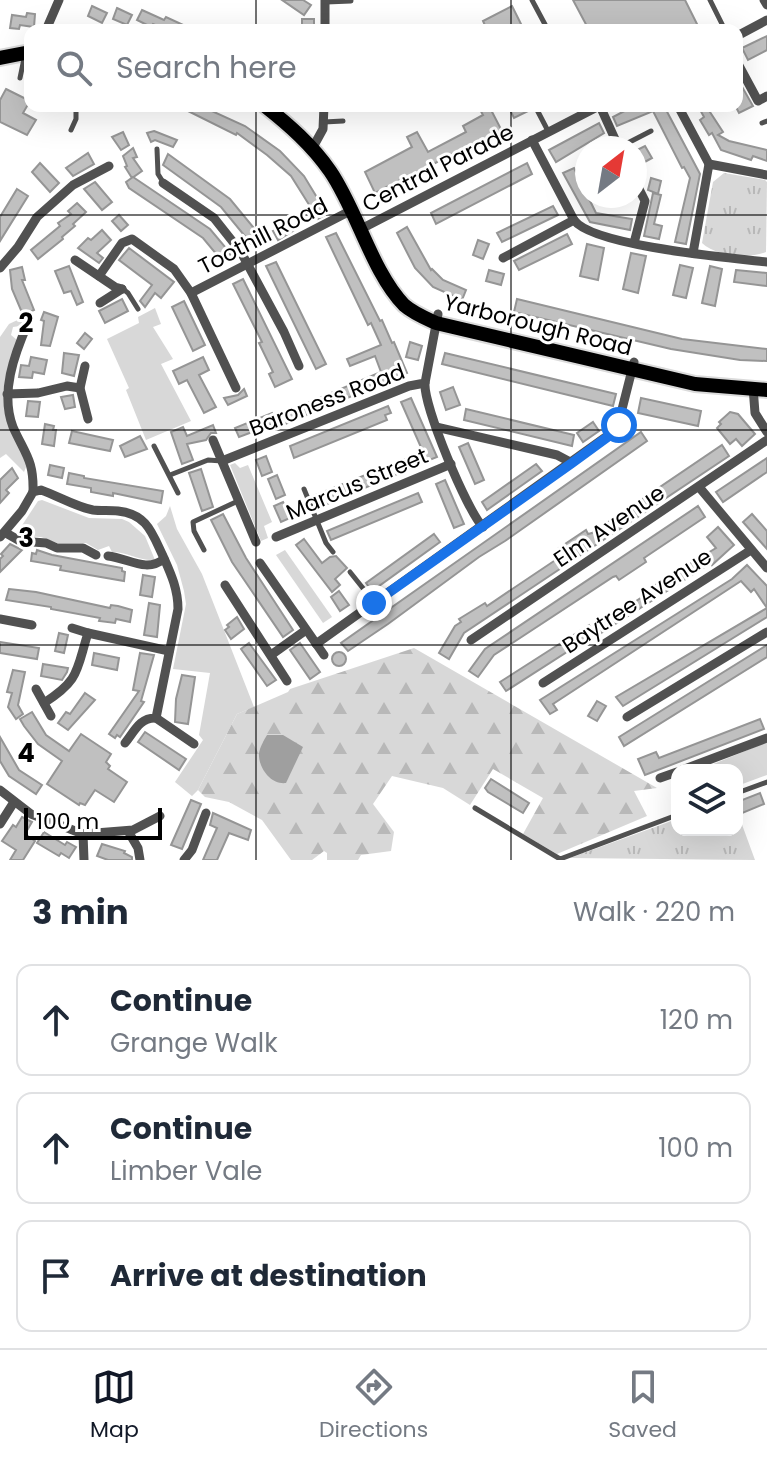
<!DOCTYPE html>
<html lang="en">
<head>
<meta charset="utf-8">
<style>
  body { margin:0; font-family:Poppins,sans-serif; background:#f2f2f3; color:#1f2937 }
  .controls { position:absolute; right:24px; bottom:24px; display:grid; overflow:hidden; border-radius:16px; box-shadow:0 8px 32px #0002 }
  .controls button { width:72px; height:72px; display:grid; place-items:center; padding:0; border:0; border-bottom:2px solid #e0e1e3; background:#fff; color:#1f2937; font:40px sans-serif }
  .compass { position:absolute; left:575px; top:136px; width:72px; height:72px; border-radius:50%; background:#fff; box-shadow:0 8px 32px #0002; rotate:31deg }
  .scale { position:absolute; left:24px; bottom:20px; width:138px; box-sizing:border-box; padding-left:8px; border:4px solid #000; border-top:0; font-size:22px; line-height:28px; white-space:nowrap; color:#000; -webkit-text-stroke:6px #fff; paint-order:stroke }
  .stop { position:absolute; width:24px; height:24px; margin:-18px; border:6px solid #1a73e8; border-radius:50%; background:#fff }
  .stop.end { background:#1a73e8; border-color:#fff; box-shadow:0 2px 8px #0008 }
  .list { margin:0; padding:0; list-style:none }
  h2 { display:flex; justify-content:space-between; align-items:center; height:104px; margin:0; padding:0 32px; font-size:34px }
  h2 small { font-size:26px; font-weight:400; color:#747a83 }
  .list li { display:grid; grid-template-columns:52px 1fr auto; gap:24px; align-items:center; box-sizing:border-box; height:112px; margin:0 16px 16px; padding:0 16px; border:2px solid #e0e1e3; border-radius:16px }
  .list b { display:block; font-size:30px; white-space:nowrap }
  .list p { margin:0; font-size:26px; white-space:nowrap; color:#747a83 }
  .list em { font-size:26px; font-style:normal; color:#747a83 }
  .icon { flex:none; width:44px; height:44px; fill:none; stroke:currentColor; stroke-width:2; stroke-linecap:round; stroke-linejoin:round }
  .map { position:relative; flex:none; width:767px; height:860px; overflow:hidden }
  .search { position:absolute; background:#fff; box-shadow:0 8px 32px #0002; left:24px; right:24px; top:24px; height:88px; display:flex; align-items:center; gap:20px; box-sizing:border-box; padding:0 28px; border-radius:16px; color:#747a83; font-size:30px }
  .sheet { height:488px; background:#fff }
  nav { display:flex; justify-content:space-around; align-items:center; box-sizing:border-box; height:112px; border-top:2px solid #e0e1e3; background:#fff; font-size:22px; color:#747a83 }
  nav a { display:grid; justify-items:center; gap:4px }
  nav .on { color:#111827 }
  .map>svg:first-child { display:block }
</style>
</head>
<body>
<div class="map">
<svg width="767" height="860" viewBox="0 0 767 860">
  <defs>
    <pattern id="forest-firs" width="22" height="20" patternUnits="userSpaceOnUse" patternTransform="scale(2)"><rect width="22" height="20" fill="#d8d8d8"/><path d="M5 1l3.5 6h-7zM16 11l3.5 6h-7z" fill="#b8b8b8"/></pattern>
    <pattern id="park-tufts" width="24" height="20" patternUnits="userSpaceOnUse" patternTransform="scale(2)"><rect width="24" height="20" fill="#d8d8d8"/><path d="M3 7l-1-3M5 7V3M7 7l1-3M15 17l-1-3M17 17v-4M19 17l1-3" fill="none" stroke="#b8b8b8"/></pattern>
  </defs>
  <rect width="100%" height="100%" fill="#fff"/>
  <g fill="#d8d8d8">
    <path d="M155,308L161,324L153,327L173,359L161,364L191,421L146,440L126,390L129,388L107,339L139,323L138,317Z"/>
    <path d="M26,316L20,326L13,327L11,335L17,340C0,398 4,409 28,462L24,472L6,454L0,458V337L9,324Z"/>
    <path d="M235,463L240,468L248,465L272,522L264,526L268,538L261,541L230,465Z"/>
    <path d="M42,500L89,518L122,519L129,522L145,536L155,560C138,561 128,552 112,552L109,546L98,550L86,543H57L41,537L21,536L17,533L38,501Z"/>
    <path d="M170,506L177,529L202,574L254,707L237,714L198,790L192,796L175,782L203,740L199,735L210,673L173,669L186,604L184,591L177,565L157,524L166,516Z"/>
    <path d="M285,550L332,617L323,623L276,555Z"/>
    <path d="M767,742V775L737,786V770H699Z"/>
  </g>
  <path fill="url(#forest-firs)" d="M414,648L657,788L634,791L647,816L557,854L523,834L543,798L493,769L470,805L443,788L392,776L373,804L394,832L391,851L361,855L358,860H327V853L324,851L312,860H291L262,820L229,802L205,797L198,790L237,714L288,692L290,689Z"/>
  <g fill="url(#park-tufts)">
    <path d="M724,173L765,180L767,182L766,252C749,259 715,256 702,243L713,182Z"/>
    <path d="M737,811L755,860L570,858L677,819V830H737Z"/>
  </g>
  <path fill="#9f9f9f" d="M267,735H283L303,747L286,783C271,785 258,768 259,753C260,747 264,740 267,735Z"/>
  <g fill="#c0c0c0" stroke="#959595" stroke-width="2">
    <path d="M282,0H303L311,5L304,15Z"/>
    <path d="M573,0H685L700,30H589Z"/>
    <path d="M92,6L107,13L102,23L88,16Z"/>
    <path d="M512,6L524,30H487L483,21Z"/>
    <path d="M117,8L132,15L127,25L113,19Z"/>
    <path d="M142,10L164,20L166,17L194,30H167L153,24L151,27L137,20Z"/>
    <path d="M27,13L35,14L34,27L20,25L19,29L10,28L12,15L26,17Z"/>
    <rect x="302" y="19" width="12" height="11"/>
    <path d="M767,36V50L748,60L742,48Z"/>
    <path d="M737,78L753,106L739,113L737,109V101L740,99Z"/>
    <path d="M6,89L30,101L23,113L36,120L27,135L0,122V100Z"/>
    <path d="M178,106H201L245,126L280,151L304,176L327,214L318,219L291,176L267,155L237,133L236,135Z"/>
    <path d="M478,106H489L503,133L473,149L470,145L410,176L413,181L402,186L400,180L375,193L365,172L412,147L407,137L417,132L428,152L466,132L463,126L483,115Z"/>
    <path d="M508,106H525L528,111L514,118Z"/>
    <path d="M634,106H664L700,174L686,244L675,242L690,178L684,167L682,168L653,111L617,126L613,117Z"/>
    <path d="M698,106H706L723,132L718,135L729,141L767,150V161L753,156L751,160L721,150L712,133L709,135L700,120L704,117Z"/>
    <path d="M599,123L604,133L556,162L549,150Z"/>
    <path d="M154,131L177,140L173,147L155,140L151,142L147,133Z"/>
    <path d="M123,132L129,145L121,150L112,137Z"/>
    <path d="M645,146L652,158L641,164L635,151Z"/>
    <path d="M133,148L137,157L133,158L142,171L132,178L125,167L127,166L123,156Z"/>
    <path d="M88,153L94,164L73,176L66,168Z"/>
    <path d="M168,154L230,199L262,238L253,246L221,207L163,165Z"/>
    <path d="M40,163L59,183L50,192L32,172Z"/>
    <path d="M527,163L532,174L436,224L431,213Z"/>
    <path d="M574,168L596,213L632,219L630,230L590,222L563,173Z"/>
    <path d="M133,177L210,229L231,254L222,261L203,238L129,188L126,182Z"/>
    <path d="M651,178L661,181L658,194L648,190Z"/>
    <path d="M95,182L112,202L102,210L84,189Z"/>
    <path d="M17,189L28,196L0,241V217Z"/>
    <path d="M653,193L661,195L654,224L662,226L659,239L644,236Z"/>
    <path d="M77,203L86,212L73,224L75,226L62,237L63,239L38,259L31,250L60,226L58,223L71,214L68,211Z"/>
    <path d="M553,206L558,215L502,242L497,233Z"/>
    <path d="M119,215L128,225L121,231L112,221Z"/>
    <path d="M289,224L293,231L278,240L273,231Z"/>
    <path d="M407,227L431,270L432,269L443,280L466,290L462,300L433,287L415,268L397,233Z"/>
    <path d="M102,230L111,240L97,253L103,258L99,263L78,248L88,238L91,240Z"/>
    <path d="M336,233L380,321L382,320L392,343L394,342L407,373L283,425L279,415L381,372L375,356L350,366L347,359L381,345L371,323L368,325L326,237Z"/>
    <path d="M567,234L572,244L519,270L514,261Z"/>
    <path d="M478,240L489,244L483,259L473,255Z"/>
    <path d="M587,244L604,248L598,280L580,276Z"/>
    <path d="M129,248L174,282L161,298L155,293L145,307L140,301L152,285L119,260Z"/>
    <path d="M631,253L646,256L638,293L623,289Z"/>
    <path d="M276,262L326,364L316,369L266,266Z"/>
    <path d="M680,265L693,268L686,298L673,295Z"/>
    <path d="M69,266L83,302L77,305L71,291L64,293L55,271Z"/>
    <path d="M710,266L722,269L715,306L702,303Z"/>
    <path d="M22,267L25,280H22L34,310L23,315L12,289L10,270Z"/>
    <path d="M489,270L504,274L501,285L486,281Z"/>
    <path d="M736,270L767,273V286L734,282Z"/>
    <path d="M243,279L292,379L275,387L269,374L273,372L259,343L262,342L233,284Z"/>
    <path d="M122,299L128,311L105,323L99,311Z"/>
    <path d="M517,299L682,339L767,349V361L740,360L671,349L514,312Z"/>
    <path d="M184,301L205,345L193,351L172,307Z"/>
    <path d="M44,312L58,317L50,346L41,345L44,321L41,320Z"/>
    <path d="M85,333L92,339L84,349L77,343Z"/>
    <path d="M410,342L422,346L418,360L406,357Z"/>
    <path d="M64,353L79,355L74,376L62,373Z"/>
    <path d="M445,353L616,394L613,406L442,364Z"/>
    <path d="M31,357L47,360L44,374L33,372L32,378L19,377L21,365L29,366Z"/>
    <path d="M203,357L209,370L199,375L216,407L204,413L187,380L179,384L173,371Z"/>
    <path d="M453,387L460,405L446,410L440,392Z"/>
    <path d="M244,389L247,396L228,405L224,398L238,395Z"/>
    <path d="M73,395L75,407L65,409L61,397Z"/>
    <path d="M411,398L437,457L427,461L401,402Z"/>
    <path d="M641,398L701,411L698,426L638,413Z"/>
    <path d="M28,401L40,402L38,417L26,416Z"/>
    <path d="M388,406L391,413L385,415L387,420L294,458L290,446Z"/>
    <path d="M466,409L574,435L572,446L464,420Z"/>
    <path d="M730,412L738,414L755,434L742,446L736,439L730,444L717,428L721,424L719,422Z"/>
    <path d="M272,413L276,423L239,437L235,428Z"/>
    <path d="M593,422L599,431L583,442L577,433Z"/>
    <path d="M45,424L54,426L53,430H56L54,446L42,444Z"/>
    <path d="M213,425L216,433H211L206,440L187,444L193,460L182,464L171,432L183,427L187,436Z"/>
    <path d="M72,431L113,440L110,451L69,443Z"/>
    <path d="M641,432L647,441L505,541L479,557L388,624L348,651L341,643Z"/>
    <path d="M140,436L147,449L125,457L120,446Z"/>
    <path d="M468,443L484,480L475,484L459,447Z"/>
    <path d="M722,445L729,456L464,633L449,659L439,653L455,626L461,622L459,619L485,603L487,606L560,557L559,555L562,553L559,548L586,530L588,534L592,533Z"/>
    <path d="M266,456L272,472L262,476L256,460Z"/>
    <path d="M767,458V472L723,502L716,492Z"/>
    <path d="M405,459L409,469L318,508L313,496Z"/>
    <path d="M536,464L542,471L487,510L482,502Z"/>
    <path d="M50,465L64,468L62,478L48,475Z"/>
    <path d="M12,468L18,478L6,490L9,493L0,503V480Z"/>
    <path d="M201,469L213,507L202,511L189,473Z"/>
    <path d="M69,473L84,476V478L163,491L161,503L113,493V496L91,492V488L67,484Z"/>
    <path d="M277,475L285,495L276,499L268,479Z"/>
    <path d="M445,480L464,524L454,528L436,484Z"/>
    <path d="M418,493L422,502L331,540L327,531Z"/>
    <path d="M283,502L290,518L281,522L274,506Z"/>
    <path d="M698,506L705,517L644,558L646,562L619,580L616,576L613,577L494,655L478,677L469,671L485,649Z"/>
    <path d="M223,514L246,558L293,630L283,637L232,562L211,520Z"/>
    <path d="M752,514L767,531V549L743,522Z"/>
    <path d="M718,527L734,545L712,565L711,563L601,633L597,626L650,592L648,590L663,580L716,548L707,537Z"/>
    <path d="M434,534L440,542L372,591L366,583Z"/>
    <path d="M304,539L322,563L330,557L336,556L347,568L335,579L340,585L332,592L296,545Z"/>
    <path d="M10,544L22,550L0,572V559L3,556L1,554Z"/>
    <path d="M37,550L52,555L122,568V571L125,572L124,581L60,570L61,566L31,561L32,553L36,554Z"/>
    <path d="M747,565L767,586V608L754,589L751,592L741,581L553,704L557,710L550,714L540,700L732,579Z"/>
    <path d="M143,575L155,577L152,597L140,595Z"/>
    <path d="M9,589L36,592L110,608L111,605L118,606L132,610L130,622L116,619L115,623L99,621L100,618L51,609V607L6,600Z"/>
    <path d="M339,591L349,605L340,611L331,597Z"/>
    <path d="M149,603L160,605L157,637L144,635Z"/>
    <path d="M767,608V617L623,706L616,697Z"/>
    <path d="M237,617L244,629L231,639L225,630L229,627L227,625Z"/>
    <path d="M589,625L595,634L506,691L500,682Z"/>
    <path d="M59,633L68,635L64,653L55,651Z"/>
    <path d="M0,642L39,648L37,659L0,653Z"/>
    <path d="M249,643L276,680L267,686L241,649Z"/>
    <path d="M300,643L320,672L310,679L290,650Z"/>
    <path d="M767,645V657L624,746L619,737Z"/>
    <circle cx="339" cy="659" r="7"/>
    <path d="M94,653L119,658L117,670L92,665Z"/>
    <path d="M140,653L154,655L141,701L144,702L120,737L117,735L115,738L109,734L139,691L133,690Z"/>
    <path d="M43,664L68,668L67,672L62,680L41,676Z"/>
    <path d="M13,670L25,672L18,705L23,714L16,719L8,707L12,693L7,692Z"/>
    <path d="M182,675L195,677L188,724L175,722L176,699Z"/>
    <path d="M85,693L95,700L68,730L58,723L66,712L70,714Z"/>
    <path d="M597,701L606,706L597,721L588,716Z"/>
    <path d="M32,712L46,735L69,751L81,734L111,754L106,762L110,766L108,769L127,782L114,802L95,790L85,805L80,803L79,805L47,784L62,761L38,744L24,726L20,719Z"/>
    <path d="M760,719L764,729L645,775L638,759L656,752L659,758Z"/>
    <path d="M145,732L186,759L179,770L138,742Z"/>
    <path d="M0,737L19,770L42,785L36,794L9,776L0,761Z"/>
    <path d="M491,779L529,803L523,813L488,792L485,788Z"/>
    <path d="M760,793L764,804L740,814L737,802Z"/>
    <path d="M191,800L201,804L182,849L171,845Z"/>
    <path d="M213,813L251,830L248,840L229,833L217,860H203L217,828L210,825Z"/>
    <path d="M22,817L32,822L25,834L35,841L23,860H10L16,850L2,841L13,825L16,827Z"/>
    <path d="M44,832L65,845L67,842L76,847L69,858L61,853L59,856L37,843Z"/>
    <path d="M102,844L125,851L124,853L132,857V860H108L97,856Z"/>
  </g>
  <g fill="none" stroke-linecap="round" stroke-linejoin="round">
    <g stroke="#dbdbdb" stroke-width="18">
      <g id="primary">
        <path d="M0,58L30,52"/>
        <path d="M265,106C289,125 312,145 330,171C357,210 372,272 404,305C413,313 425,318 436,323L695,384L767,390"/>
      </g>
    </g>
    <g stroke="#515151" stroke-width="5">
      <path d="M532,0L548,30"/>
      <path d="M710,0L725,30"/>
      <path d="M326,2L351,1"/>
      <path d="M20,78L25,54"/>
      <path d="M535,106L548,131"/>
      <path d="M324,122L343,121"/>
      <path d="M762,123L767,121"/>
      <path d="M71,130L76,119V106"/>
      <path d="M620,147L651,131"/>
      <path d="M157,149L158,174L163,182"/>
      <path d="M123,289L128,293L138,309"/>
      <path d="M154,446L178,493"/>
      <path d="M170,475L208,460L222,461"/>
      <path d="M304,489L326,543L333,552"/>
      <path d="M204,550L194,531L193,522L238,501"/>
      <path d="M350,572L374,602"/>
      <path d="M737,793L767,782"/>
      <path d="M475,808L560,859L677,815"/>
    </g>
    <g stroke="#515151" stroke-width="9">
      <path d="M764,0L767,5"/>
      <path d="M46,30L59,0"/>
      <path d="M325,30V0"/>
      <path d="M737,36L767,20"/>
      <path d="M737,62L758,101L767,96"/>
      <path d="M600,106L619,148"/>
      <path d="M678,106L709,164"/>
      <path d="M532,140L574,220C592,246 731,258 767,262"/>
      <path d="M312,149L323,129L324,106"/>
      <path d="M163,183L214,218L241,252L284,332L299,366"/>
      <path d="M361,229L599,106"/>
      <path d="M634,243L645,201L635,181"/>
      <path d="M693,253L709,164L767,175"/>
      <path d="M503,258L574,220"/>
      <path d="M75,260L115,287L122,289"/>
      <path d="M0,268L18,247L37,217L73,185L109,166"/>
      <path d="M99,276L122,243L132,239L174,269L191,293L236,388"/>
      <path d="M191,293L352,210"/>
      <path d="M100,303L122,289"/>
      <path d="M28,323C14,355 0,393 13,427C25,454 34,460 33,492"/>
      <path d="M85,366L80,388L88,419"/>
      <path d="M425,383C423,405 467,511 483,527"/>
      <path d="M753,387L755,413L767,432"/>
      <path d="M7,394L38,393L67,386L80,388"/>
      <path d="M436,427L557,455L572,463"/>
      <path d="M213,440L256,542"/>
      <path d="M222,461L409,386L425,383L438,314"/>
      <path d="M699,487L767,568"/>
      <path d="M6,533L20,541L46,543L57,548H83L96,555"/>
      <path d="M0,537L22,511L33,492L41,490C58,496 76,507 93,510C101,511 110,510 118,511C147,514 152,533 163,556C171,574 178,589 178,609L156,718C140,717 134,732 125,743"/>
      <path d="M276,537L451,464"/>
      <path d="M108,556C128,558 146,573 164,559"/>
      <path d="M260,563L324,655"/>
      <path d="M225,585L287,681"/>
      <path d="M0,619L32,625"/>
      <path d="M72,628L88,633"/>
      <path d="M471,640L767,440"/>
      <path d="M316,644L617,429L634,362"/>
      <path d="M271,655L306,630"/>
      <path d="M543,683L751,550"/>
      <path d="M36,689L51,716"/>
      <path d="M44,703C80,680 76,671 88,633L169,651"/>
      <path d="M627,717L767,632"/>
      <path d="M156,718L194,744"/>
      <path d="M682,770L767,738"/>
      <path d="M660,778L677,772"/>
      <path d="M0,790L31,814L83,834L133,830L160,816"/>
      <path d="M0,824L14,802"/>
      <path d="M128,831L138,848L140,860"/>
      <path d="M83,834L84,860"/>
      <path d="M184,860L192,850L206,813"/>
    </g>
    <use href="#primary" stroke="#000" stroke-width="14"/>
  </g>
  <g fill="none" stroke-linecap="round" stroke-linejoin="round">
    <path stroke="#1a73e8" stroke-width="10" d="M374,603L572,463L613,433L619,425"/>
  </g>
  <path fill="none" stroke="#000" stroke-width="2" stroke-opacity="0.55" d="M256,0V30M511,0V30M256,106V860M511,106V860M0,215H767M0,430H767M0,645H767"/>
  <g text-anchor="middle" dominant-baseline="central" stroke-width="6" stroke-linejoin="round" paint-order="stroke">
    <g font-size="22" fill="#000" stroke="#fff">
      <text transform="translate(438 168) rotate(-27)">Central Parade</text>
      <text transform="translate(263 236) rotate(-27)">Toothill Road</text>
      <text transform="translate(538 325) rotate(14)">Yarborough Road</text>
      <text transform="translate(327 400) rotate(-21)">Baroness Road</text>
      <text transform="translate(357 484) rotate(-23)">Marcus Street</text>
      <text transform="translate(609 526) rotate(-34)">Elm Avenue</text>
      <text transform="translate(637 601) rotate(-33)">Baytree Avenue</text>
    </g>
  </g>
  <g font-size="26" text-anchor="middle" font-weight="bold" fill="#000" stroke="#fff" stroke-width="6" stroke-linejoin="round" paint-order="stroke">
    <text x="26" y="332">2</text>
    <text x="26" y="547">3</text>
    <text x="26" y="762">4</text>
  </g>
</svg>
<div class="controls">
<button><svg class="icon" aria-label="layers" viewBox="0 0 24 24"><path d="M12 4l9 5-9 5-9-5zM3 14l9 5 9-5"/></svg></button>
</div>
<svg class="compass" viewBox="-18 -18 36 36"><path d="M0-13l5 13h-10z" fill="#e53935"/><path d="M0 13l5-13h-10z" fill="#747a83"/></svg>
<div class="scale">100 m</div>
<div class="stop" style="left:619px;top:425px"></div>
<div class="stop end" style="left:374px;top:603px"></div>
<div class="search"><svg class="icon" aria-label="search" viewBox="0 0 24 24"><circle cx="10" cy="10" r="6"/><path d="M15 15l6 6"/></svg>Search here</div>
</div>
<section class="sheet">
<h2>3 min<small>Walk · 220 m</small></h2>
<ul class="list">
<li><svg class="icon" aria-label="ahead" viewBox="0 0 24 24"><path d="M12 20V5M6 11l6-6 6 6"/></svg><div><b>Continue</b><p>Grange Walk</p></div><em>120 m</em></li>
<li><svg class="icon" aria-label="ahead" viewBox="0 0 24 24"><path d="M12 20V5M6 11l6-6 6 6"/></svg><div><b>Continue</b><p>Limber Vale</p></div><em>100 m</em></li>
<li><svg class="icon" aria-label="arrive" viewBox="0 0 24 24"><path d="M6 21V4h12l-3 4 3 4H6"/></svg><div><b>Arrive at destination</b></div></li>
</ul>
</section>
<nav>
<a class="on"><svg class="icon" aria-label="map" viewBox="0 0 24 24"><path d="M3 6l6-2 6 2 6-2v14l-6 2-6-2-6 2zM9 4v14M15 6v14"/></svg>Map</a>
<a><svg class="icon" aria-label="directions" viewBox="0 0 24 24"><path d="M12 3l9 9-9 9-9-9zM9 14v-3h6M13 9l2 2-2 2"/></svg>Directions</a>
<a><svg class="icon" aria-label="saved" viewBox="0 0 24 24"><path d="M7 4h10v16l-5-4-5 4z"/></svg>Saved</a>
</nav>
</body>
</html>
